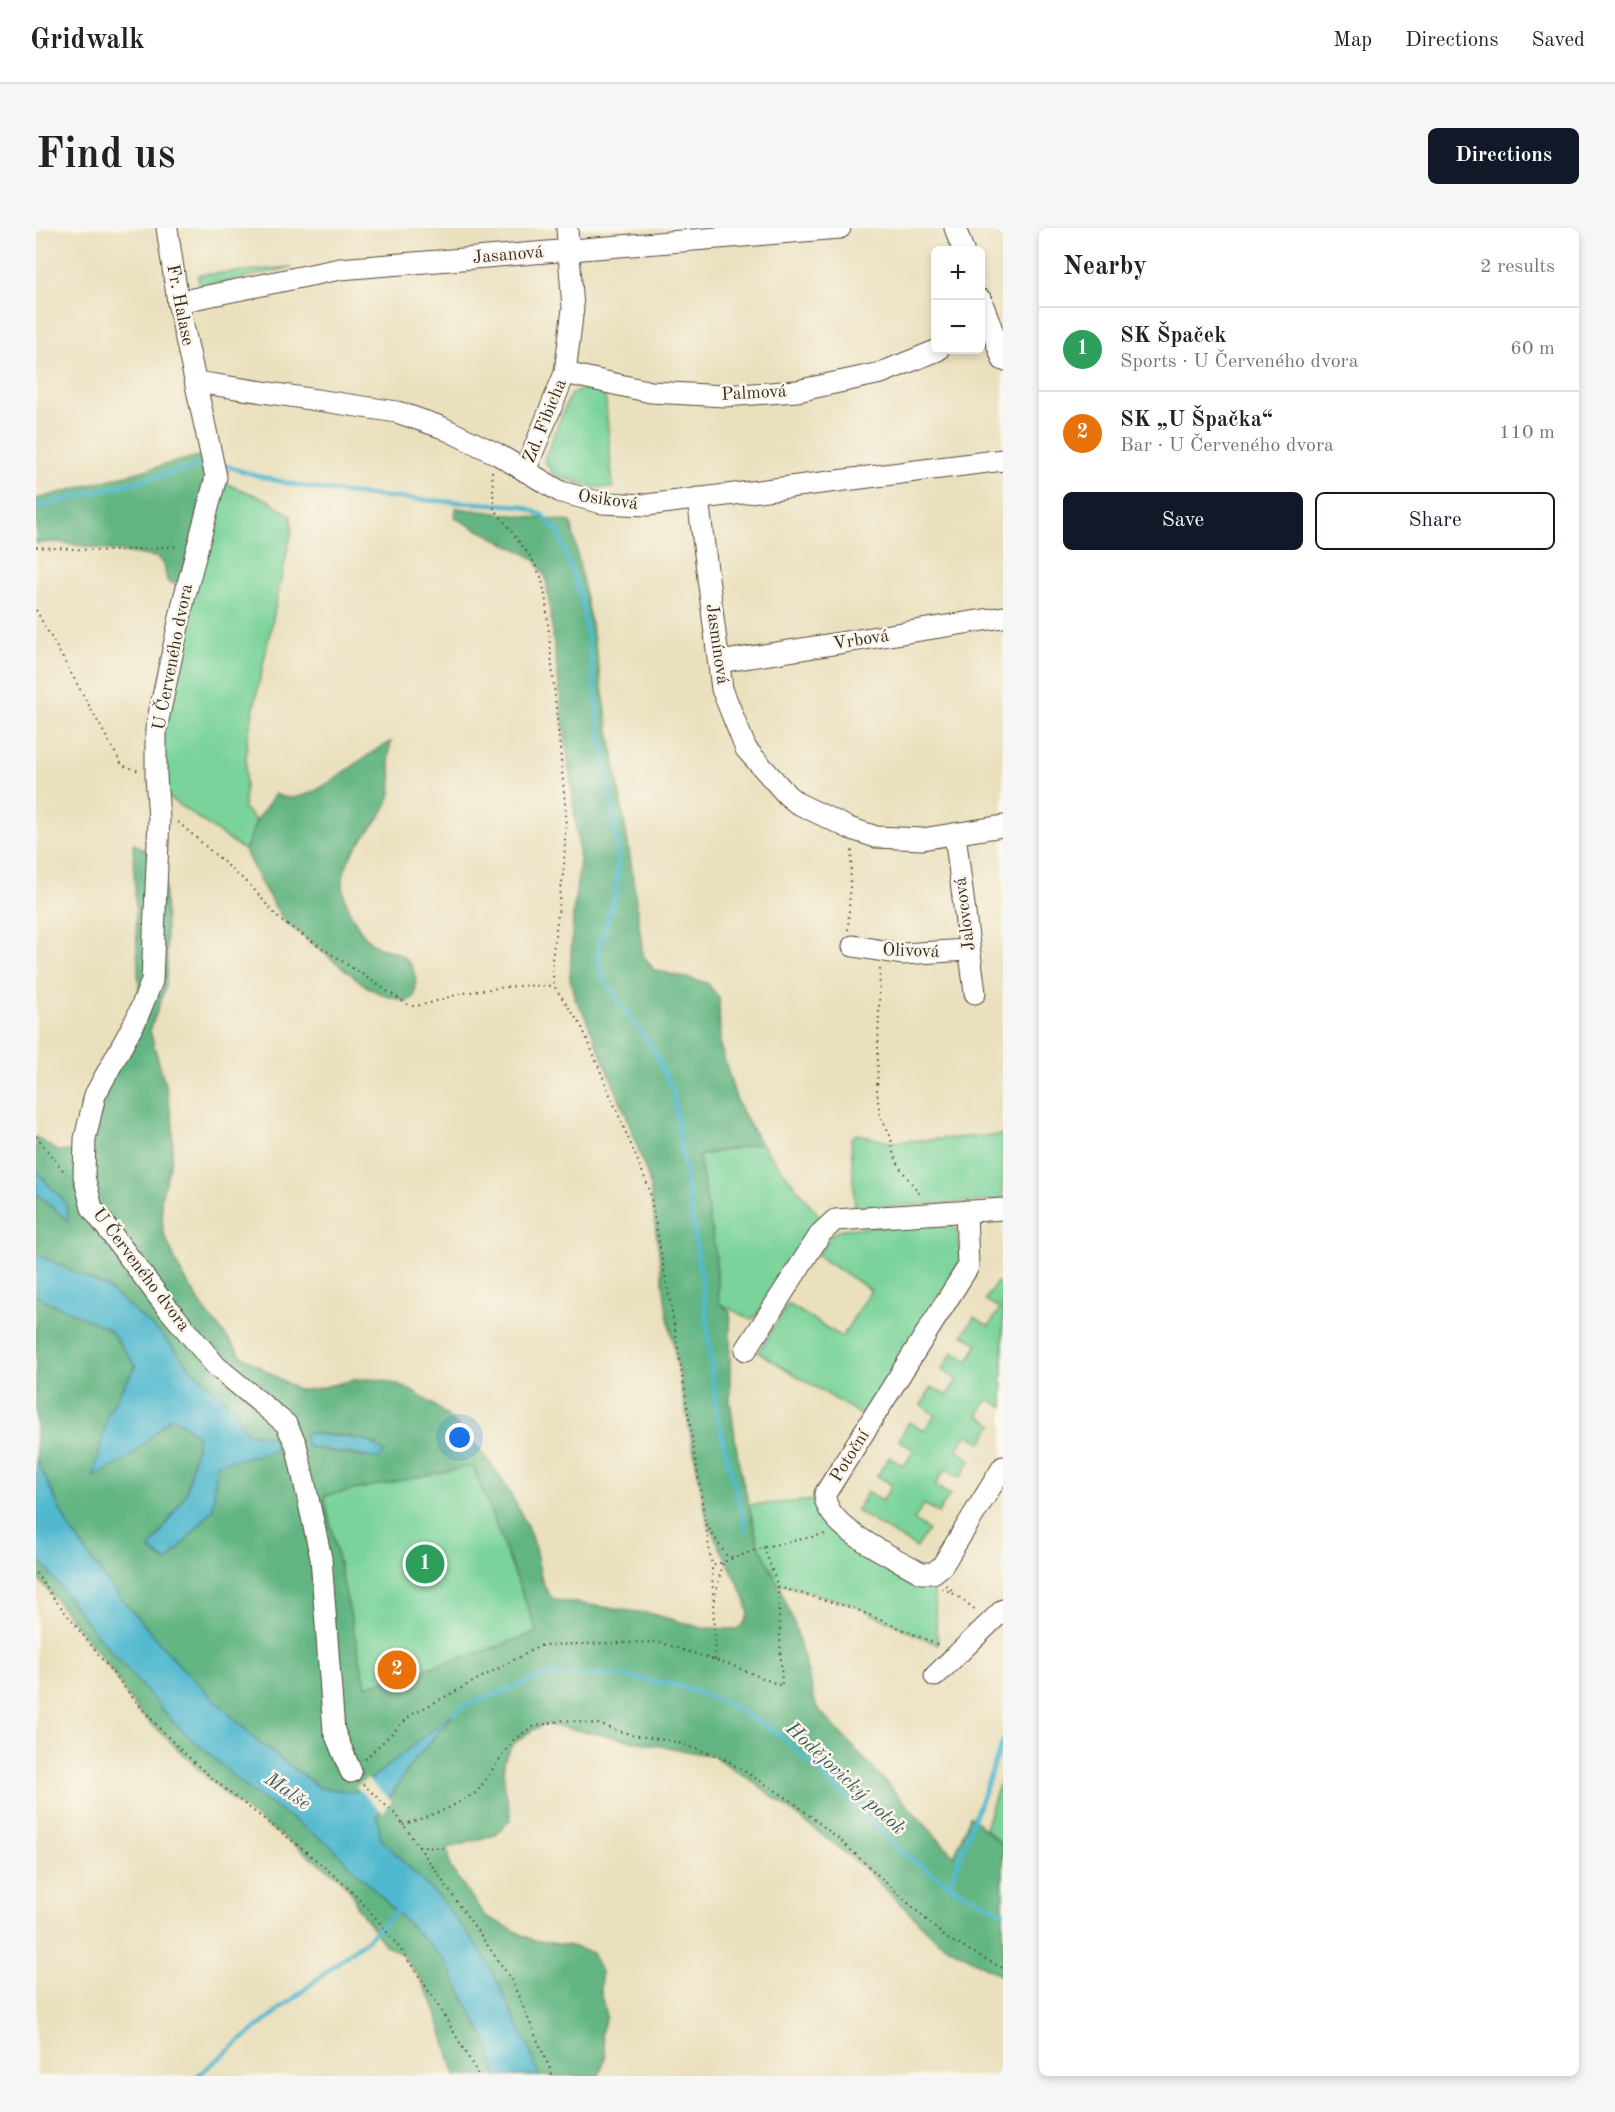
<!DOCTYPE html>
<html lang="en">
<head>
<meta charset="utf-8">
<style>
  body { margin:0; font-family:"Old Standard TT",serif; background:#f6f6f6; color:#222 }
  .controls { position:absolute; right:18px; top:18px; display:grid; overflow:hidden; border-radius:9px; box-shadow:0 3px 9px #0003 }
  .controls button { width:54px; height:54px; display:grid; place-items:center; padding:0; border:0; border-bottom:2px solid #e0e0e0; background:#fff; color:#222; font:30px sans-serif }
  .you { position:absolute; left:424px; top:1210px; width:21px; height:21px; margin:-15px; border:4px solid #fff; border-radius:50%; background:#1a73e8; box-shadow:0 0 0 9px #1a73e833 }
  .badge { display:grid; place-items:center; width:39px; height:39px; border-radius:50%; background:#111827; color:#fff; font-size:20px; font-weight:700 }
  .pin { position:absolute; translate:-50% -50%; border:3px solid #fff; box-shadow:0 2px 6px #0006 }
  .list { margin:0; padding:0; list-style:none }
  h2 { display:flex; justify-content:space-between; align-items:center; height:78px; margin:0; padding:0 24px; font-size:26px }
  h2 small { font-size:20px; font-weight:400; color:#767676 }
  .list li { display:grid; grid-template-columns:39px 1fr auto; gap:18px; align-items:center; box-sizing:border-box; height:84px; padding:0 24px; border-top:2px solid #e0e0e0 }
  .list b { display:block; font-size:22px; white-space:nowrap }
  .list p { margin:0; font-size:20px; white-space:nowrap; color:#767676 }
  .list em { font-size:20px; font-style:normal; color:#767676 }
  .actions { display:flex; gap:12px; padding:18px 24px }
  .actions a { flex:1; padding:14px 0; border:2px solid #111827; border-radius:9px; text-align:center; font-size:21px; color:#111827 }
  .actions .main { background:#111827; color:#fff }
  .map { position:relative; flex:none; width:967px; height:1848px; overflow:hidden; border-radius:9px }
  header { display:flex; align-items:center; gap:36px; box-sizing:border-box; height:84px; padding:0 30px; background:#fff; border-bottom:2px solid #e0e0e0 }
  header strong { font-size:28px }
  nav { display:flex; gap:33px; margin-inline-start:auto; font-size:21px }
  .intro { display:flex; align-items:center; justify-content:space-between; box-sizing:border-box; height:144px; padding:0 36px }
  h1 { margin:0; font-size:42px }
  .button { padding:15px 27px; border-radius:9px; background:#111827; color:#fff; font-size:21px; font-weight:700 }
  main { display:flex; gap:36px; padding:0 36px }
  aside { flex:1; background:#fff; border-radius:9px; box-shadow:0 3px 9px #0003 }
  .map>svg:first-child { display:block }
</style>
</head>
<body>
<header>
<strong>Gridwalk</strong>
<nav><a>Map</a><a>Directions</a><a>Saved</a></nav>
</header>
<div class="intro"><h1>Find us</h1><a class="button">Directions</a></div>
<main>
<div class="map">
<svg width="967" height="1848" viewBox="0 0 967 1848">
  <rect width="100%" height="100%" fill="#fbf7ec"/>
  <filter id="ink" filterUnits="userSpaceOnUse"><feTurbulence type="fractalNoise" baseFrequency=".0167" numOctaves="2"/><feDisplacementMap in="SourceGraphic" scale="12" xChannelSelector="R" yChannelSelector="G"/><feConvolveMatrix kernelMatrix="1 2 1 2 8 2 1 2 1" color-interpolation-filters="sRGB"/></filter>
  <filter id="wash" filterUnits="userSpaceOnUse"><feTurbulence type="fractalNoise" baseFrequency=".008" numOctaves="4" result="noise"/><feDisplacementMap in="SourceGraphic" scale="24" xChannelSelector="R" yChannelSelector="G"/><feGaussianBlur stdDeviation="1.35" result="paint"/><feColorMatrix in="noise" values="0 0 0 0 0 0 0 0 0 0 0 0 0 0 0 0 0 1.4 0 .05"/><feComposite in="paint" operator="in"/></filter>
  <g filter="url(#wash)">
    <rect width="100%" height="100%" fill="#eae0be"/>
    <g fill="#79d39a" stroke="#5a7e5c" stroke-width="1.5">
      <path d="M256,39L163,60L162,47Z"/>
      <path d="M549,160L569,164L577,260L556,259L518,247L508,232L534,167Z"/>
      <path d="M183,253L232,272L255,288L256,301L211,512L208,580L220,593L209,623L125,564L126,504Z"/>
      <path d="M821,906L852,914L967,907V972L819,981L815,910Z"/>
      <path d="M724,915L786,991L718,1091H714L683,1075L679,1023L663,928Z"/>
      <path d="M912,995L922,1003L924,1034L830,1190L722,1124L752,1076L806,1109L835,1062L781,1028L796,1006L806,1001Z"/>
      <path d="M961,1054L967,1058V1147L964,1152L967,1154V1179L952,1171L942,1187L957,1196L946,1215L931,1206L921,1222L935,1232L924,1250L909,1241L899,1258L914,1267L902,1285L888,1276L878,1292L892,1302L881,1320L820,1283L831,1264L846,1273L856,1257L841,1248L853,1229L868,1238L878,1222L863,1212L873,1194L888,1203L899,1187L885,1177L896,1159L911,1168L921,1152L906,1142L917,1124L932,1133L942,1116L927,1107L938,1089L953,1098L964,1081L949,1072Z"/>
      <path d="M437,1237L501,1404L449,1423L330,1458L287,1268Z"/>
      <path d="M781,1272L783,1289L796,1304L877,1353L897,1356L902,1417L815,1376L742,1355L722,1315L713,1277Z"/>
      <path d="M967,1544V1618L949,1600Z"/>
    </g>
    <g fill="#62b582" stroke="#4e7050" stroke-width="1.5" fill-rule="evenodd">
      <path d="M170,226L175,245L144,358L131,353L128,336L120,329L21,314L0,315V271Z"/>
      <path d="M420,280L535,294L559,417L594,628L607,727L618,742L671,755L683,770L684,817L702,877L724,915C703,921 684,921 663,928L679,1023L683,1074L694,1084V1173L703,1237L722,1315L742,1355L759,1398L781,1480L918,1628L934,1588L967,1618V1749L902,1713L826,1638L718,1554L677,1528L508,1496C455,1522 466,1540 475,1591L459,1607L412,1620L414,1639L449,1688L497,1712L535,1718L556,1725L565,1744V1765L570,1789L565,1806L570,1827L563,1848H503L492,1818L405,1672L345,1611L341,1588L374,1538L418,1486L318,1564L284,1560L222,1514L141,1435L75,1359L32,1298L0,1230V1068L73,1101L100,1138L72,1184L93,1230L136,1188L162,1208L150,1266L114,1321L130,1334L177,1281L180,1236L239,1223L236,1209L210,1206L195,1178L155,1141L126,1107L70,1059L0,1026V965L31,992L30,975L0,943V909L21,923H36L103,763L97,615L128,635L131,742L129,760L114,803L131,863L137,897L136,930L125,970L127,1004L144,1043L168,1081L206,1128L262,1162C287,1163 310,1150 334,1151C404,1154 476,1252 497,1314C504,1332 502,1360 519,1372L616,1386L666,1400L701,1401C706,1398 711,1393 712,1386C714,1369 678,1313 671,1291L631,1084L613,952L591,889L550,790L539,770L534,750L537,688L544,632L510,350L500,333L492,327L419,290ZM272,1205L312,1208L342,1217L327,1230L274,1219ZM437,1238L501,1404L449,1423L330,1458L288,1268Z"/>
      <path d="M355,514C349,532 360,551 354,569C342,605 297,625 309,670C313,686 326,709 341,719C346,722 353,721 358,724C378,732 383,749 378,769L370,774L345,766L330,758L248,693L223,652L209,623L220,593L239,566C273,585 322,527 355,514Z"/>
      <path d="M0,1324L7,1337L212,1561L294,1617L409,1733L452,1816L461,1848H419L398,1776L383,1749L364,1725L350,1718L320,1678L318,1668L303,1649L195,1572L101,1482L75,1442L0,1347Z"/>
    </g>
    <g fill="#51b9cf" stroke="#467276" stroke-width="1.5">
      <path d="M0,943L30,975L32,993L0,965Z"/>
      <path d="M0,1026L70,1059L126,1107L155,1141L195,1178L210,1205L237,1209L239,1223L180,1236L177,1281L131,1334L114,1321L150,1266L162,1208L136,1188L93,1230L58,1249L72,1184L100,1138L73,1101L0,1068Z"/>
      <path d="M272,1205L330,1212L349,1224L343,1231L274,1219L270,1216L268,1207Z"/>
      <path d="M0,1230L32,1298L75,1359L141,1435L222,1514L284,1560L319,1564L420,1483L374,1538L341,1588L345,1611L405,1672L449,1729L492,1818L503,1848H461L452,1816L409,1733L294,1617L212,1561L138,1495L58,1404L7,1337L0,1324Z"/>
    </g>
    <path fill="#eae0be" d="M331,1551L356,1573L347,1585L320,1559Z"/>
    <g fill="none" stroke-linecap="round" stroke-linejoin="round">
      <g stroke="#51b9cf" stroke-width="4.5">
        <path d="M185,236C280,271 386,271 486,278L506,287L522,304L546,372L582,618L581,659L561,728L569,753L617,821L637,863L670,1083L680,1184L710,1302"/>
        <path d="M0,279L171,236"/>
        <path d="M417,1486L426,1479L514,1446L586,1448L648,1459L700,1480L749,1511L868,1626L913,1657L967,1513"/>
        <path d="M913,1657L967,1684"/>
        <path d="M161,1848L335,1708L364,1680"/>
      </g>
    </g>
  </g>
  <g filter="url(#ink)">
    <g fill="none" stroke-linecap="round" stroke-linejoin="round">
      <g stroke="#554536" stroke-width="23">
        <g id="minor">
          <path d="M131,0L142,74L180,249L148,371L120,501V548L123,591L116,753L100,792L59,867L49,911L48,948L56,980L126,1073L180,1138L250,1196L260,1216L285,1330L298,1503L315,1544"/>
          <path d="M919,0L927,22"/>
          <path d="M945,72L967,132"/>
          <path d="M142,74L304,41L804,0"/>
          <path d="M529,145L615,164L689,168L761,163L845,145L902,122"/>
          <path d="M160,154L361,184L405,199L461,226L525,264L566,275L611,277L967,232"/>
          <path d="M489,243L529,145L537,80L531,0"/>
          <path d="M662,270L686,461L710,521L751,567L761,575L813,600L840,609L886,611L967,598"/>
          <path d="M683,434L967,389"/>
          <path d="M919,606L939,765"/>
          <path d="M817,718L866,726L932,722"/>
          <path d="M930,983L932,1039L789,1266C788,1300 859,1329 885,1345H897L906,1338L967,1239"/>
          <path d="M710,1122L785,1005L799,992L967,981"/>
          <path d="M899,1448L967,1382"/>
        </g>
      </g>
      <g stroke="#554536" stroke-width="2" stroke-dasharray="1.5 4.5" stroke-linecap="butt">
        <path d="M456,243L458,280L496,331L506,351L510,374L530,585L528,639L516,732L518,758L546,799L613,960L639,1101L676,1338"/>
        <path d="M0,319L75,323L144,318"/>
        <path d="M0,382L86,537L103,543"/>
        <path d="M142,594L215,658L244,692L374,778C391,778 407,770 424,766C455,760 486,756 518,758"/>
        <path d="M812,702L816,621"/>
        <path d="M844,741L841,864L844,888L855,909L857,924L864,940L886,969"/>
        <path d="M0,908L30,946"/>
        <path d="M670,1296L690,1327L698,1330"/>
        <path d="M0,1345L16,1368C57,1418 99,1478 145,1522C191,1567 245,1601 293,1643C357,1697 402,1776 443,1848"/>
        <path d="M910,1357L919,1365"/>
        <path d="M742,1359L817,1380L905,1418"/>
        <path d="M906,1360L922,1368"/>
        <path d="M923,1369L940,1382"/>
        <path d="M678,1372L687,1334"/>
        <path d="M679,1432L676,1338L728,1319L790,1306"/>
        <path d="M329,1531L375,1487L506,1417L622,1414L695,1437L746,1458L742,1359L728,1319"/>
        <path d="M327,1556L362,1589L475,1751L517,1848"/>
        <path d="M367,1597L411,1581L441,1564L477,1512L496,1499L528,1492L562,1496L596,1507L636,1513L687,1530L753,1571L803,1611L910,1710L967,1740"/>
        <path d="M382,1619L411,1620"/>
      </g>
      <use href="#minor" stroke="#fff" stroke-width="21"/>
    </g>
  </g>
  <g text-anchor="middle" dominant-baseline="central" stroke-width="5" stroke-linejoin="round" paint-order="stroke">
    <g font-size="18" fill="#3b2a1e" stroke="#fbf7ec">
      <text transform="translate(472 27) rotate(-5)">Jasanová</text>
      <text transform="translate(144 77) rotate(79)">Fr. Halase</text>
      <text transform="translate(718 165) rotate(-3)">Palmová</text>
      <text transform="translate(509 193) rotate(-68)">Zd. Fibicha</text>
      <text transform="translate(572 272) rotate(8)">Osiková</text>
      <text transform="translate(825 412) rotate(-9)">Vrbová</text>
      <text transform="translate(681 416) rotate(82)">Jasmínová</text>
      <text transform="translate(137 429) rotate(-79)">U Červeného dvora</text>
      <text transform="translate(929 686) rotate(-97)">Jalovcová</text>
      <text transform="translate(875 723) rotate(2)">Olivová</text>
      <text transform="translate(105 1042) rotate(53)">U Červeného dvora</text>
      <text transform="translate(814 1228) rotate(-58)">Potoční</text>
    </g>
    <g font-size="20" font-style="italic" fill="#435c5c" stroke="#fbf7ec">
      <text transform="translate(809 1551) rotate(43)">Hodějovický potok</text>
      <text transform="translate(251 1564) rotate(35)">Malše</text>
    </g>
  </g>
</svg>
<div class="controls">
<button>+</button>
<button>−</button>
</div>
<div class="you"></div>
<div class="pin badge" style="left:389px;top:1336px;background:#2e9e5b">1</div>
<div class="pin badge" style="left:361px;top:1442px;background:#e8710a">2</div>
</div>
<aside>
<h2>Nearby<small>2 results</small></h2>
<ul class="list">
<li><span class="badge" style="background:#2e9e5b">1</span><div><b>SK Špaček</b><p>Sports · U Červeného dvora</p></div><em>60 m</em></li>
<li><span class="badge" style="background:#e8710a">2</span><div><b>SK „U Špačka“</b><p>Bar · U Červeného dvora</p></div><em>110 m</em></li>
</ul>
<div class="actions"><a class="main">Save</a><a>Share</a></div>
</aside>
</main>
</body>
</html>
